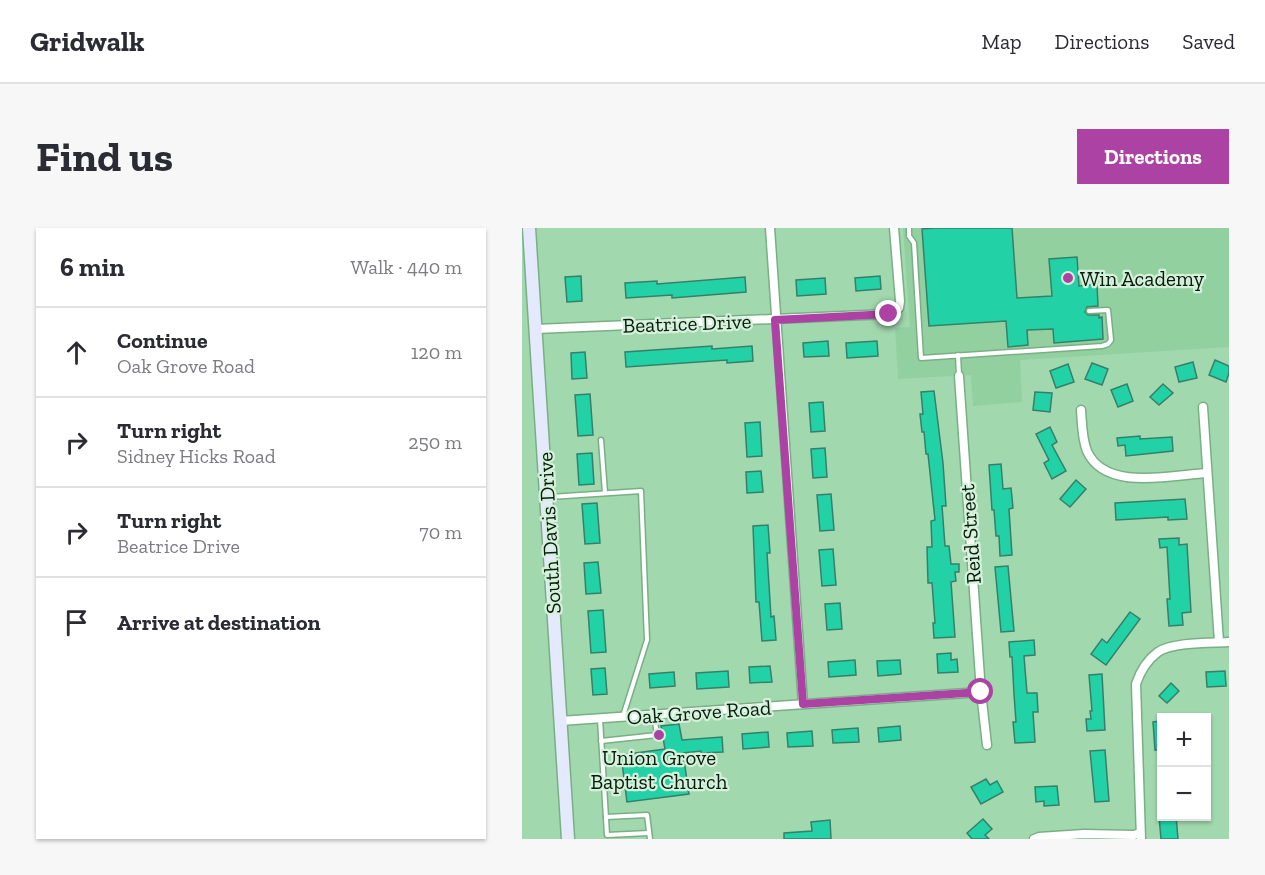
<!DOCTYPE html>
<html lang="en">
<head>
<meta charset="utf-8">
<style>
  body { margin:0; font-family:"Zilla Slab",serif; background:#f7f7f7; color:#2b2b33 }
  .controls { position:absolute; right:18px; bottom:18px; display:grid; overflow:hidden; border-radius:0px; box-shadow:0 2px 4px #0004 }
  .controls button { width:54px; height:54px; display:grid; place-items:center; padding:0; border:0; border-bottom:2px solid #e1e1e2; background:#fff; color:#2b2b33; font:30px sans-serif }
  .stop { position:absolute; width:18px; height:18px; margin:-14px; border:4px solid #ac42a4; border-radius:50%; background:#fff }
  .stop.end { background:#ac42a4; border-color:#fff; box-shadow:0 2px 6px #0008 }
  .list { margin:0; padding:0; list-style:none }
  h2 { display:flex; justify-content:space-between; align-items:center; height:78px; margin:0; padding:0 24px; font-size:26px }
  h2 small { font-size:20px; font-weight:400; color:#7c7c81 }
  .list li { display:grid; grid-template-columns:39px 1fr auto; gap:18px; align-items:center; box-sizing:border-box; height:90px; padding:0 24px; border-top:2px solid #e1e1e2 }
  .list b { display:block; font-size:22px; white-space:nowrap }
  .list p { margin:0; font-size:20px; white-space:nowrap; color:#7c7c81 }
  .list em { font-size:20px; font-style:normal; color:#7c7c81 }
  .icon { flex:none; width:33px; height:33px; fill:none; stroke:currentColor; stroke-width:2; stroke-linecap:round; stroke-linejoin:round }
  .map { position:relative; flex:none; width:707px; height:611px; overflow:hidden; border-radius:0px }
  header { display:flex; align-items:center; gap:36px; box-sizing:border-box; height:84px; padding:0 30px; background:#fff; border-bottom:2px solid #e1e1e2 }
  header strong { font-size:28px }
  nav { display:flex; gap:33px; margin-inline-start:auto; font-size:21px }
  .intro { display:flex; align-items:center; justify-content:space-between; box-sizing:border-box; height:144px; padding:0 36px }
  h1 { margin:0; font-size:42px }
  .button { padding:15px 27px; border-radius:0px; background:#ac42a4; color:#fff; font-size:21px; font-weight:700 }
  main { display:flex; gap:36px; padding:0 36px }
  aside { flex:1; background:#fff; border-radius:0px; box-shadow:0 2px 4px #0004 }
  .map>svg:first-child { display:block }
</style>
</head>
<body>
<header>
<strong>Gridwalk</strong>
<nav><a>Map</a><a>Directions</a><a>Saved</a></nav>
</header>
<div class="intro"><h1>Find us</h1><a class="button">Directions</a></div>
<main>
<aside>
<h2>6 min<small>Walk · 440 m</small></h2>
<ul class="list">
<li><svg class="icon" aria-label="ahead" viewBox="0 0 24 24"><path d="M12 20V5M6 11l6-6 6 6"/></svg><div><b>Continue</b><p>Oak Grove Road</p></div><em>120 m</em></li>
<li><svg class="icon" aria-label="right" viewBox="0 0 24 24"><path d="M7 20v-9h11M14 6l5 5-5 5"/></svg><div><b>Turn right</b><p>Sidney Hicks Road</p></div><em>250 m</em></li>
<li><svg class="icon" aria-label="right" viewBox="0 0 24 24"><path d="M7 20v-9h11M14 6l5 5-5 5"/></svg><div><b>Turn right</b><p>Beatrice Drive</p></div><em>70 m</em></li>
<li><svg class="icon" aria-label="arrive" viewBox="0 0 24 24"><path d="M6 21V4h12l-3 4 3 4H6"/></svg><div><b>Arrive at destination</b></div></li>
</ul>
</aside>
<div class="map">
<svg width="707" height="611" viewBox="0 0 707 611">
  <rect width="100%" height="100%" fill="#a1d8ad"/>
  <path fill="#92d0a0" d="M381,0H707V119L498,132L500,174L451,178L449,147L376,151L373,100L388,99Z"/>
  <g fill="#23d1a7" stroke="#35806a" stroke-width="1.5">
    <path d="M412,0H490L495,70L530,68L527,31L555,29L557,58L575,56L576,78L565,79L563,84L566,87H577V90L580,89L581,111L532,115L531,101L505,102L506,117L486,119L484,93L407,98L400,1Z"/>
    <path d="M59,48L60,73L45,74L43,49Z"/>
    <path d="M358,48L359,61L334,63L333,50Z"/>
    <path d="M223,49L224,64L150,70V67L104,70L103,55L135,53V56Z"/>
    <path d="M303,50L304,66L275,68L274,52Z"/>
    <path d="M306,113L307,128L282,129L281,115Z"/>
    <path d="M355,113L356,128L325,130L324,115Z"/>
    <path d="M190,118V121L230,118L231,133L205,135V132L104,139L103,124Z"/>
    <path d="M63,124L65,150L50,151L49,125Z"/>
    <path d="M693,132L707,138V145L704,154L687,147Z"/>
    <path d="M671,134L675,150L657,154L653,139Z"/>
    <path d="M570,135L586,141L580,157L563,151Z"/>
    <path d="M546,136L552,154L534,160L528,143Z"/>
    <path d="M605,156L611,173L596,179L589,162Z"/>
    <path d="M641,156L651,165L637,177L628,169Z"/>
    <path d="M412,163L421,235L424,278H420L423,318H427L429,336H437V344H433L434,353L429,354L433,409L412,410L411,395H413L410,355H406L405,319H410L409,293L413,292L406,226H404L402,204H400L398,186H401L399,164Z"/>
    <path d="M513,164L530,165L528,184L511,182Z"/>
    <path d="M68,166L71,207L56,208L53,167Z"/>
    <path d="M301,174L303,203L289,204L287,175Z"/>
    <path d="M238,194L240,228L225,229L223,195Z"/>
    <path d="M528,199L535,214L530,217L544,243L530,251L522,235L527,232L514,206Z"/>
    <path d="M618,208V211L650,209L651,223L604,228L603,217L596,218L595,210Z"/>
    <path d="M303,220L305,249L291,250L289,221Z"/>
    <path d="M70,225L72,256L57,257L55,226Z"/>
    <path d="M479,236L481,261L489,260L491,280L487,281L490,327L478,328L477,308H474L472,282H470L467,237Z"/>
    <path d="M239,243L241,264L225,265L224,244Z"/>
    <path d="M554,252L564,261L548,279L538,271Z"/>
    <path d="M309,266L312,302L298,303L295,267Z"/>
    <path d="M663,271L665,291L646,292V289L594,292L593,275Z"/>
    <path d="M75,275L78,315L63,316L60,276Z"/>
    <path d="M246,297L248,325H245L249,389L252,388L254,412L240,413L237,374H234L231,298Z"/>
    <path d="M657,310V317L665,316L669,384L660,385L661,397L647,398L645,371H648L645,319L638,320L637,311Z"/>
    <path d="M311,321L314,357L300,358L297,322Z"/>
    <path d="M76,334L79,365L64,366L62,335Z"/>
    <path d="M486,338L492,403L479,404L473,339Z"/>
    <path d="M318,375L320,401L305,402L303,376Z"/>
    <path d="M81,382L84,424L69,425L66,383Z"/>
    <path d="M608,384L618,391L584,437L569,426L580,411L585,415Z"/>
    <path d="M512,412L513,427L502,428L505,465H515L516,484H511L513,514L493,515L491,494H494L492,466L490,429H488L487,414Z"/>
    <path d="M429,425V432L435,431L436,444L416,445L415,426Z"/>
    <path d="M333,432L334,447L307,449L306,434Z"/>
    <path d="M378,432L379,446L356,448L355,433Z"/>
    <path d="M248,438L250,454L228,455L227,439Z"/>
    <path d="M83,440L85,466L71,467L69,441Z"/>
    <path d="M206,443L207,459L175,461L174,445Z"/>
    <path d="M703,443L704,458L685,459L684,444Z"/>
    <path d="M152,444L153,458L128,460L127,446Z"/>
    <path d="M580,446L583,502L565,503L564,491H569L568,483H570L567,447Z"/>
    <path d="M649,455L657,463L645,475L637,468Z"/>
    <path d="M639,493V521L633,522L631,494Z"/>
    <path d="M157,496L160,512L200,509L201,524L179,525V523L161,525L167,566L105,574L99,527L143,521L139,498Z"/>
    <path d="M378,498L379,512L357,514L356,500Z"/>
    <path d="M336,500L337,514L311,515L310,502Z"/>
    <path d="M290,503L291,518L266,519L265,505Z"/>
    <path d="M246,504L247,519L221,521L220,506Z"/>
    <path d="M583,522L587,573L573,574L568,523Z"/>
    <path d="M464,551L468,557L475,553L481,564L459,576L449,559Z"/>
    <path d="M535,558L537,577L522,578V573L514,574L513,559Z"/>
    <path d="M637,588H654L656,611H639Z"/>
    <path d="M461,591L470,601L463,607L467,611H450L445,605Z"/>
    <path d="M308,592L309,611H262V605L290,603L289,594Z"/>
  </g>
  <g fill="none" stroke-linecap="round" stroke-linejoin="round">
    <g stroke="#7aaf86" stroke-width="7">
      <g id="lane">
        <path d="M387,0V8L392,15L399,130L580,118L586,116L589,112L586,82L567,83"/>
        <path d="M436,127L437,147"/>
        <path d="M79,212L83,265"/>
        <path d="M28,269L119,263L125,412L101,488"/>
        <path d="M78,491L85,607L127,605"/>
        <path d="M79,513L135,507L132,487"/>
        <path d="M84,589L125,587L128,611"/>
      </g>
    </g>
    <g stroke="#7aaf86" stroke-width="11">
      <g id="street">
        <path d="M248,0L281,476"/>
        <path d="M14,101L367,86L377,80L378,73L372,0"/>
        <path d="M437,148L459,464L465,517"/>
        <path d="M681,179L697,414"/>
        <path d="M559,182C560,195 560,211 565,223C583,264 650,247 685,245"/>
        <path d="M38,493L459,464"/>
        <path d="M512,611L517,609L562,606L612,607L618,605"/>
        <path d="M619,611L614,456C618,444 625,432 636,424C651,414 688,415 707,414"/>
      </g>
    </g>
    <g stroke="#7aaf86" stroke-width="15">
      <path id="secondary" d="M7,0L46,611"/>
    </g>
    <use href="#lane" stroke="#fff" stroke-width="4"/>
    <use href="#street" stroke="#fff" stroke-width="8"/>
    <use href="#secondary" stroke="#e4e9fd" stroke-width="12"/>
  </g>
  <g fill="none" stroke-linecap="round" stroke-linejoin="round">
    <path stroke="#ac42a4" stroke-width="8" d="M367,86L253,92L281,476L459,464"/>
  </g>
  <g fill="#ac42a4" stroke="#d6f1db" stroke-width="2">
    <circle cx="546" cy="50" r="6"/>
    <circle cx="137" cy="507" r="6"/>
  </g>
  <g text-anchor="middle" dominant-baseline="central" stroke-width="4.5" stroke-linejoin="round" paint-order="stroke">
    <g font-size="21" fill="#061c0c" stroke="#d6f1db" text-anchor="start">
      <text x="558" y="50">Win Academy</text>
      <text x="137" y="529" text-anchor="middle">Union Grove<tspan x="137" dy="24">Baptist Church</tspan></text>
    </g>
    <g font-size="21" fill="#061c0c" stroke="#d6f1db">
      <text transform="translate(165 95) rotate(-2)">Beatrice Drive</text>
      <text transform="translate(27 305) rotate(-93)">South Davis Drive</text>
      <text transform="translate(448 306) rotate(-94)">Reid Street</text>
      <text transform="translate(177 484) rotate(-4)">Oak Grove Road</text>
    </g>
  </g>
</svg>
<div class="controls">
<button>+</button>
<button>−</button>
</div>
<div class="stop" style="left:459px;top:464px"></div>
<div class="stop end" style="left:367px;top:86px"></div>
</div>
</main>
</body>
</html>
